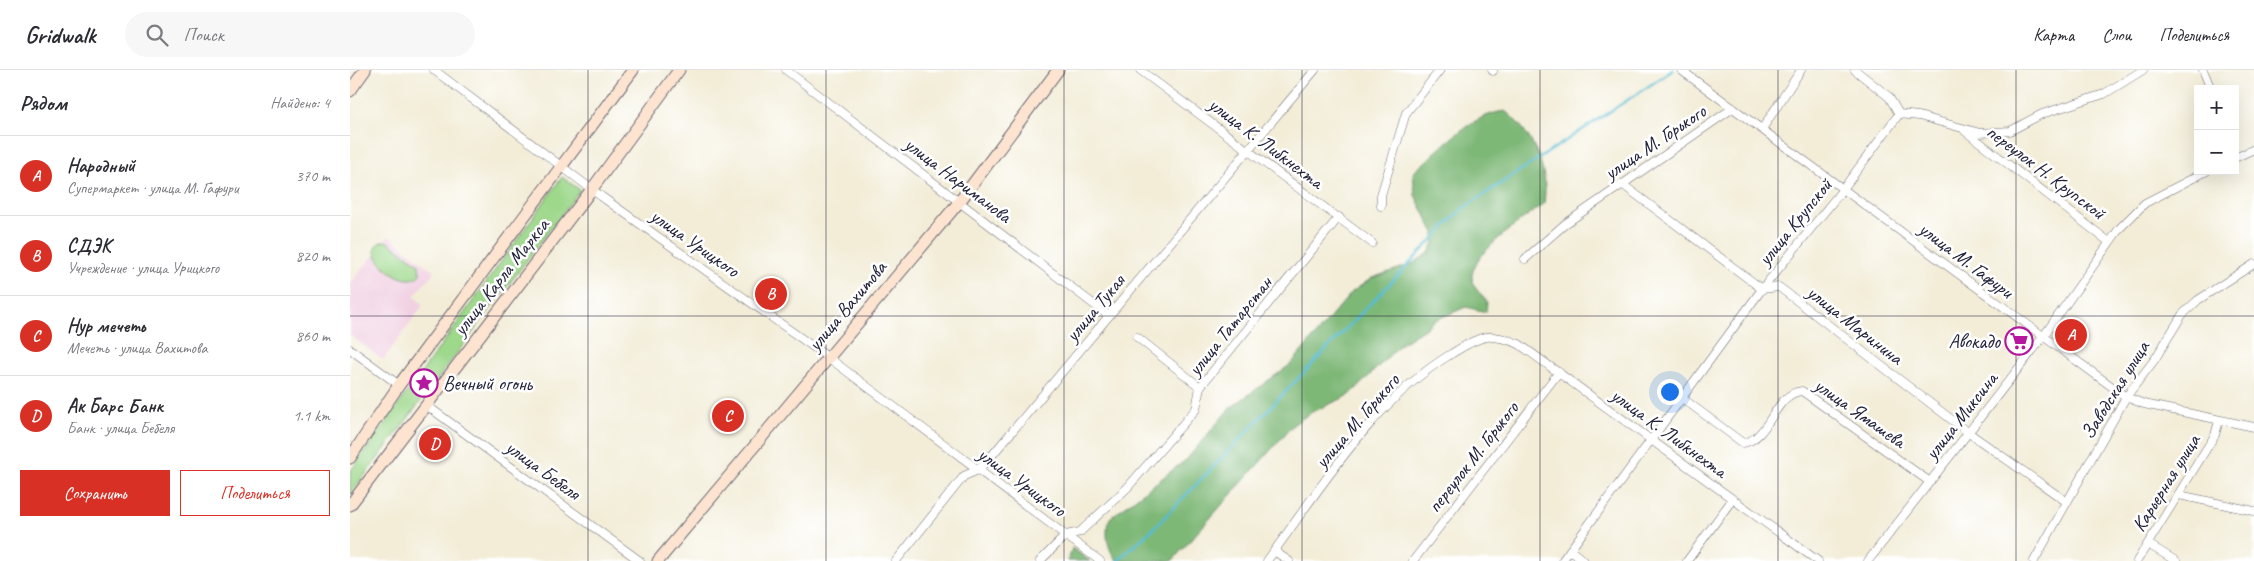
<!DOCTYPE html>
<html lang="ru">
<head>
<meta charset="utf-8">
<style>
  body { margin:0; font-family:Caveat,sans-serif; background:#f7f7f7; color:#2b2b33 }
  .controls { position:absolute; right:15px; top:15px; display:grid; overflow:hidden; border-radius:0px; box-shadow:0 5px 20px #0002 }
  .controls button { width:45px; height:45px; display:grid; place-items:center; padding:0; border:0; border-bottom:1px solid #e1e1e2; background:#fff; color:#2b2b33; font:25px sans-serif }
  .you { position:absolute; left:1319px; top:321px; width:18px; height:18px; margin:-12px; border:4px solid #fff; border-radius:50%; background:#1a73e8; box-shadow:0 0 0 8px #1a73e833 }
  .badge { display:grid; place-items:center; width:32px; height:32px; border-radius:50%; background:#d93025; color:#fff; font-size:16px; font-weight:700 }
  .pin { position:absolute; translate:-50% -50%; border:2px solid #fff; box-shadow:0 1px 5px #0006 }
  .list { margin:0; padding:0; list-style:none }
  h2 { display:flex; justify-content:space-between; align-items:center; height:65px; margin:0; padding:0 20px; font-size:21px }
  h2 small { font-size:16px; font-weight:400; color:#7c7c81 }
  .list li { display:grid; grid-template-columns:32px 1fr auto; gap:15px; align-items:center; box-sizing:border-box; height:80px; padding:0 20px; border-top:1px solid #e1e1e2 }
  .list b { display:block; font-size:19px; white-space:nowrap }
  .list p { margin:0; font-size:16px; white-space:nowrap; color:#7c7c81 }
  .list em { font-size:16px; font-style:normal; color:#7c7c81 }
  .actions { display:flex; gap:10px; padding:15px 20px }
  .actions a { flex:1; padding:11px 0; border:1px solid #d93025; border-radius:0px; text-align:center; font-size:18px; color:#d93025 }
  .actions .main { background:#d93025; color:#fff }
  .icon { flex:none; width:28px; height:28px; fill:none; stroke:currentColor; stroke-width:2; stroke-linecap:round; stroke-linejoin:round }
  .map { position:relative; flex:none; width:1904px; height:491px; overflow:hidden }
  header { display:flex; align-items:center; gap:30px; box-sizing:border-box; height:70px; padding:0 25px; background:#fff; border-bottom:1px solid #e1e1e2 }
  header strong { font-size:24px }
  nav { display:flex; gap:28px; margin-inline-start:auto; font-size:18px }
  .search { width:350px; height:45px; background:#f7f7f7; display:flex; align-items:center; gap:12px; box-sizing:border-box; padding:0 18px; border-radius:28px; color:#7c7c81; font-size:19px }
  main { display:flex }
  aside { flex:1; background:#fff }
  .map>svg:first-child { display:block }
</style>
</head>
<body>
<header>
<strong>Gridwalk</strong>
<div class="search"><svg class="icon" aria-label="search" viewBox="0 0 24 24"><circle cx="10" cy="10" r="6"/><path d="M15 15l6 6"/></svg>Поиск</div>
<nav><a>Карта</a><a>Слои</a><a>Поделиться</a></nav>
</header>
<main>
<aside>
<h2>Рядом<small>Найдено: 4</small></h2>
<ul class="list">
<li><span class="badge">A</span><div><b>Народный</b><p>Супермаркет · улица М. Гафури</p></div><em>370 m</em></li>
<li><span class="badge">B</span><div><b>СДЭК</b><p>Учреждение · улица Урицкого</p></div><em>820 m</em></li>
<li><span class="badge">C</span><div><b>Нур мечеть</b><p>Мечеть · улица Вахитова</p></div><em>860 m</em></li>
<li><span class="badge">D</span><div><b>Ак Барс Банк</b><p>Банк · улица Бебеля</p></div><em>1.1 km</em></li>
</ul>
<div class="actions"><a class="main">Сохранить</a><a>Поделиться</a></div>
</aside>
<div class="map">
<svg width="1904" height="491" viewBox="0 0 1904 491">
  <rect width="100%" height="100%" fill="#fff"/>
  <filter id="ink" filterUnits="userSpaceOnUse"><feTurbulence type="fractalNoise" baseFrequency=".02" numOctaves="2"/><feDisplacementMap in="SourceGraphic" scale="10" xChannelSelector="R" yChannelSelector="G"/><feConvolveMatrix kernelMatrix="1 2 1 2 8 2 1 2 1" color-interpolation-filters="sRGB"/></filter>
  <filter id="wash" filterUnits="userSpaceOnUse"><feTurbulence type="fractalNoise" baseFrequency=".0096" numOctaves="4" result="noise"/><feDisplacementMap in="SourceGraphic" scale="20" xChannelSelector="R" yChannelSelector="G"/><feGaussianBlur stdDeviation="1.12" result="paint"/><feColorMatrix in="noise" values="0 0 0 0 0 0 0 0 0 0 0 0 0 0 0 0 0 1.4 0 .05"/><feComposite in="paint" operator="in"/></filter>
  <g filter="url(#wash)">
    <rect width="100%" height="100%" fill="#f3edd8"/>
    <path fill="#f1d0e2" d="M39,166L84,202L64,226L73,235L33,290L0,265V214Z"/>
    <g fill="#9dd88b" stroke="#607d63">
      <path d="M212,107L230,120L0,425V402Z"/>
      <path d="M36,171L69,194L70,204C55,225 2,175 36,171Z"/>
    </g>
    <g fill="#7eb877" stroke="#506d59">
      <path d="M1155,41C1183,63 1199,98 1194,134C1174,148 1126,180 1122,205C1121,216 1131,224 1137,232L1136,242L1116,237L1083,251L1076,258L1051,274L1000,325L962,342L944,354L822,491H768C757,481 754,461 760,448L837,389L879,339L941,294L1002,222L1022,208L1062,194L1079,183L1084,173V163L1065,125L1063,103C1089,80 1119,45 1155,41Z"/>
      <path d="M722,478L740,491H718Z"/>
    </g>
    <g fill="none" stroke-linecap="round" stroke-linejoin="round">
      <path stroke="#54bcd2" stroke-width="2.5" d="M767,491L806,456L1112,139L1323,0"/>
    </g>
  </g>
  <g filter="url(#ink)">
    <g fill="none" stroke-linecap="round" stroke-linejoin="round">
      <g stroke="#6b6972" stroke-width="9">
        <g id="street">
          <path d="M84,0L252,127L479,288L750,491"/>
          <path d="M436,0L759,246"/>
          <path d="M790,0L1022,173"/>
          <path d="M1142,0L1143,1"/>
          <path d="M1331,0L1776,327L1794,334L1904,357"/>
          <path d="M1505,0L1539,27L1549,44"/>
          <path d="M1853,0L1861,19"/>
          <path d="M1412,59L1451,0"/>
          <path d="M1615,61L1758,171"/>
          <path d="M1885,88L1904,79"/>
          <path d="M1272,114L1412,219L1429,217L1619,363L1717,432"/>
          <path d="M1031,136V125L1056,43L1090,0"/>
          <path d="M1175,189L1215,154L1383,38"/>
          <path d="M787,267L850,317"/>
          <path d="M0,279L49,315"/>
          <path d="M1332,328L1393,373C1420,369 1424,323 1452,321L1580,412"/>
          <path d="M76,335L290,491"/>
          <path d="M1829,425L1904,441"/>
          <path d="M1798,474L1826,491"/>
          <path d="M1220,480L1234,491"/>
          <path d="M924,481L939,491"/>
          <path d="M546,491L614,406L628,400L639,389L965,0"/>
          <path d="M690,491L716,465L730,462L777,418L846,339L850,317L989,147"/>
          <path d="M917,491C971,418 1022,332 1101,284C1111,278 1124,269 1136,267C1147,266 1159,270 1169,274L1468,491"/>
          <path d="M1063,491L1209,302"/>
          <path d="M1212,491L1412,219L1493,119L1549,44L1569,46L1630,63L1660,61L1692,44L1754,24L1793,0"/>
          <path d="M1337,491L1382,430"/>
          <path d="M1518,491L1693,267L1769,159L1795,133L1857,101"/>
          <path d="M1684,491L1776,327L1805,289L1832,245L1848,230L1904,194"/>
          <path d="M1787,491L1865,365L1869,351"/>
        </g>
      </g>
      <g stroke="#6b6972" stroke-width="13">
        <g id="secondary">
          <path d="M0,21L15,0"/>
          <path d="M0,388L49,315L283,0"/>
          <path d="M0,435L242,119L329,0"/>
          <path d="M308,491L610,131L708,0"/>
        </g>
      </g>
      <use href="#street" stroke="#fff" stroke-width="8"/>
      <use href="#secondary" stroke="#fde4d1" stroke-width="11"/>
    </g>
  </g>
  <path fill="none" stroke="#22223b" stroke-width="1" stroke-opacity="0.55" d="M238,0V491M476,0V491M714,0V491M952,0V491M1190,0V491M1428,0V491M1666,0V491M0,246H1904"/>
  <defs>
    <g id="supermarket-ring" transform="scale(1.4375)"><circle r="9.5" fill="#fff" stroke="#b5179e" stroke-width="1.5"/><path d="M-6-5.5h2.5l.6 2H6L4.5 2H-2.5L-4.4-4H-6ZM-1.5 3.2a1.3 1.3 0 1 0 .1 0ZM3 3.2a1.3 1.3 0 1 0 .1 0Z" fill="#b5179e"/></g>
    <g id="sight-ring" transform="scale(1.4375)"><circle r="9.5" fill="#fff" stroke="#b5179e" stroke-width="1.5"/><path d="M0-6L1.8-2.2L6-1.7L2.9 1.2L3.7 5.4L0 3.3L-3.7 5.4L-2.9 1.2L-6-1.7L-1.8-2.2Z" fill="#b5179e"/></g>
  </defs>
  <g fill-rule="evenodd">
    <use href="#supermarket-ring" x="1669" y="271"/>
    <use href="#sight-ring" x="74" y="313"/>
  </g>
  <g text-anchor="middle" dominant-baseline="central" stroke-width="5" stroke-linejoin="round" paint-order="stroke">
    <g font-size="20" fill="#22223b" stroke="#fff">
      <text transform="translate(1305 72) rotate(-34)">улица М. Горького</text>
      <text transform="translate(916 73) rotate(37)">улица К. Либкнехта</text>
      <text transform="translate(1696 102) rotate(37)">переулок Н. Крупской</text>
      <text transform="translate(608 110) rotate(37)">улица Нариманова</text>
      <text transform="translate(1445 152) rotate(-51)">улица Крупской</text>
      <text transform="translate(345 173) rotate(35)">улица Урицкого</text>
      <text transform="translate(1616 190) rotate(37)">улица М. Гафури</text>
      <text transform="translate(151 207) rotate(-52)">улица Карла Маркса</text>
      <text transform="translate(497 236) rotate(-50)">улица Вахитова</text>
      <text transform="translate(745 238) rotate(-50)">улица Тукая</text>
      <text transform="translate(1505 255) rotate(38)">улица Маринина</text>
      <text transform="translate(880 256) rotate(-51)">улица Татарстан</text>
      <text transform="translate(1765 320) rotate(-58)">Заводская улица</text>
      <text transform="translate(1510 343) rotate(35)">улица Ямашева</text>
      <text transform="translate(1611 346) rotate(-52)">улица Миксина</text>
      <text transform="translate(1007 351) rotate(-49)">улица М. Горького</text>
      <text transform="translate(1319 363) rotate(36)">улица К. Либкнехта</text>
      <text transform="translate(1123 387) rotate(-52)">переулок М. Горького</text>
      <text transform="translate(193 400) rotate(36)">улица Бебеля</text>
      <text transform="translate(672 412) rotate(36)">улица Урицкого</text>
      <text transform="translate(1816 413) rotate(-58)">Карьерная улица</text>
    </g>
    <g font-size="20" fill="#22223b" stroke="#fff" text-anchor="end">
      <text x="1650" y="271">Авокадо</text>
      <text x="93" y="313" text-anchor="start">Вечный огонь</text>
    </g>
  </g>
</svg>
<div class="controls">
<button>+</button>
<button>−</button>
</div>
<div class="you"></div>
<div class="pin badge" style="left:1721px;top:265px">A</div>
<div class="pin badge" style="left:421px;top:224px">B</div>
<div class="pin badge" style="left:378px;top:346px">C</div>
<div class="pin badge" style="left:85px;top:374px">D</div>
</div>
</main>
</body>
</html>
